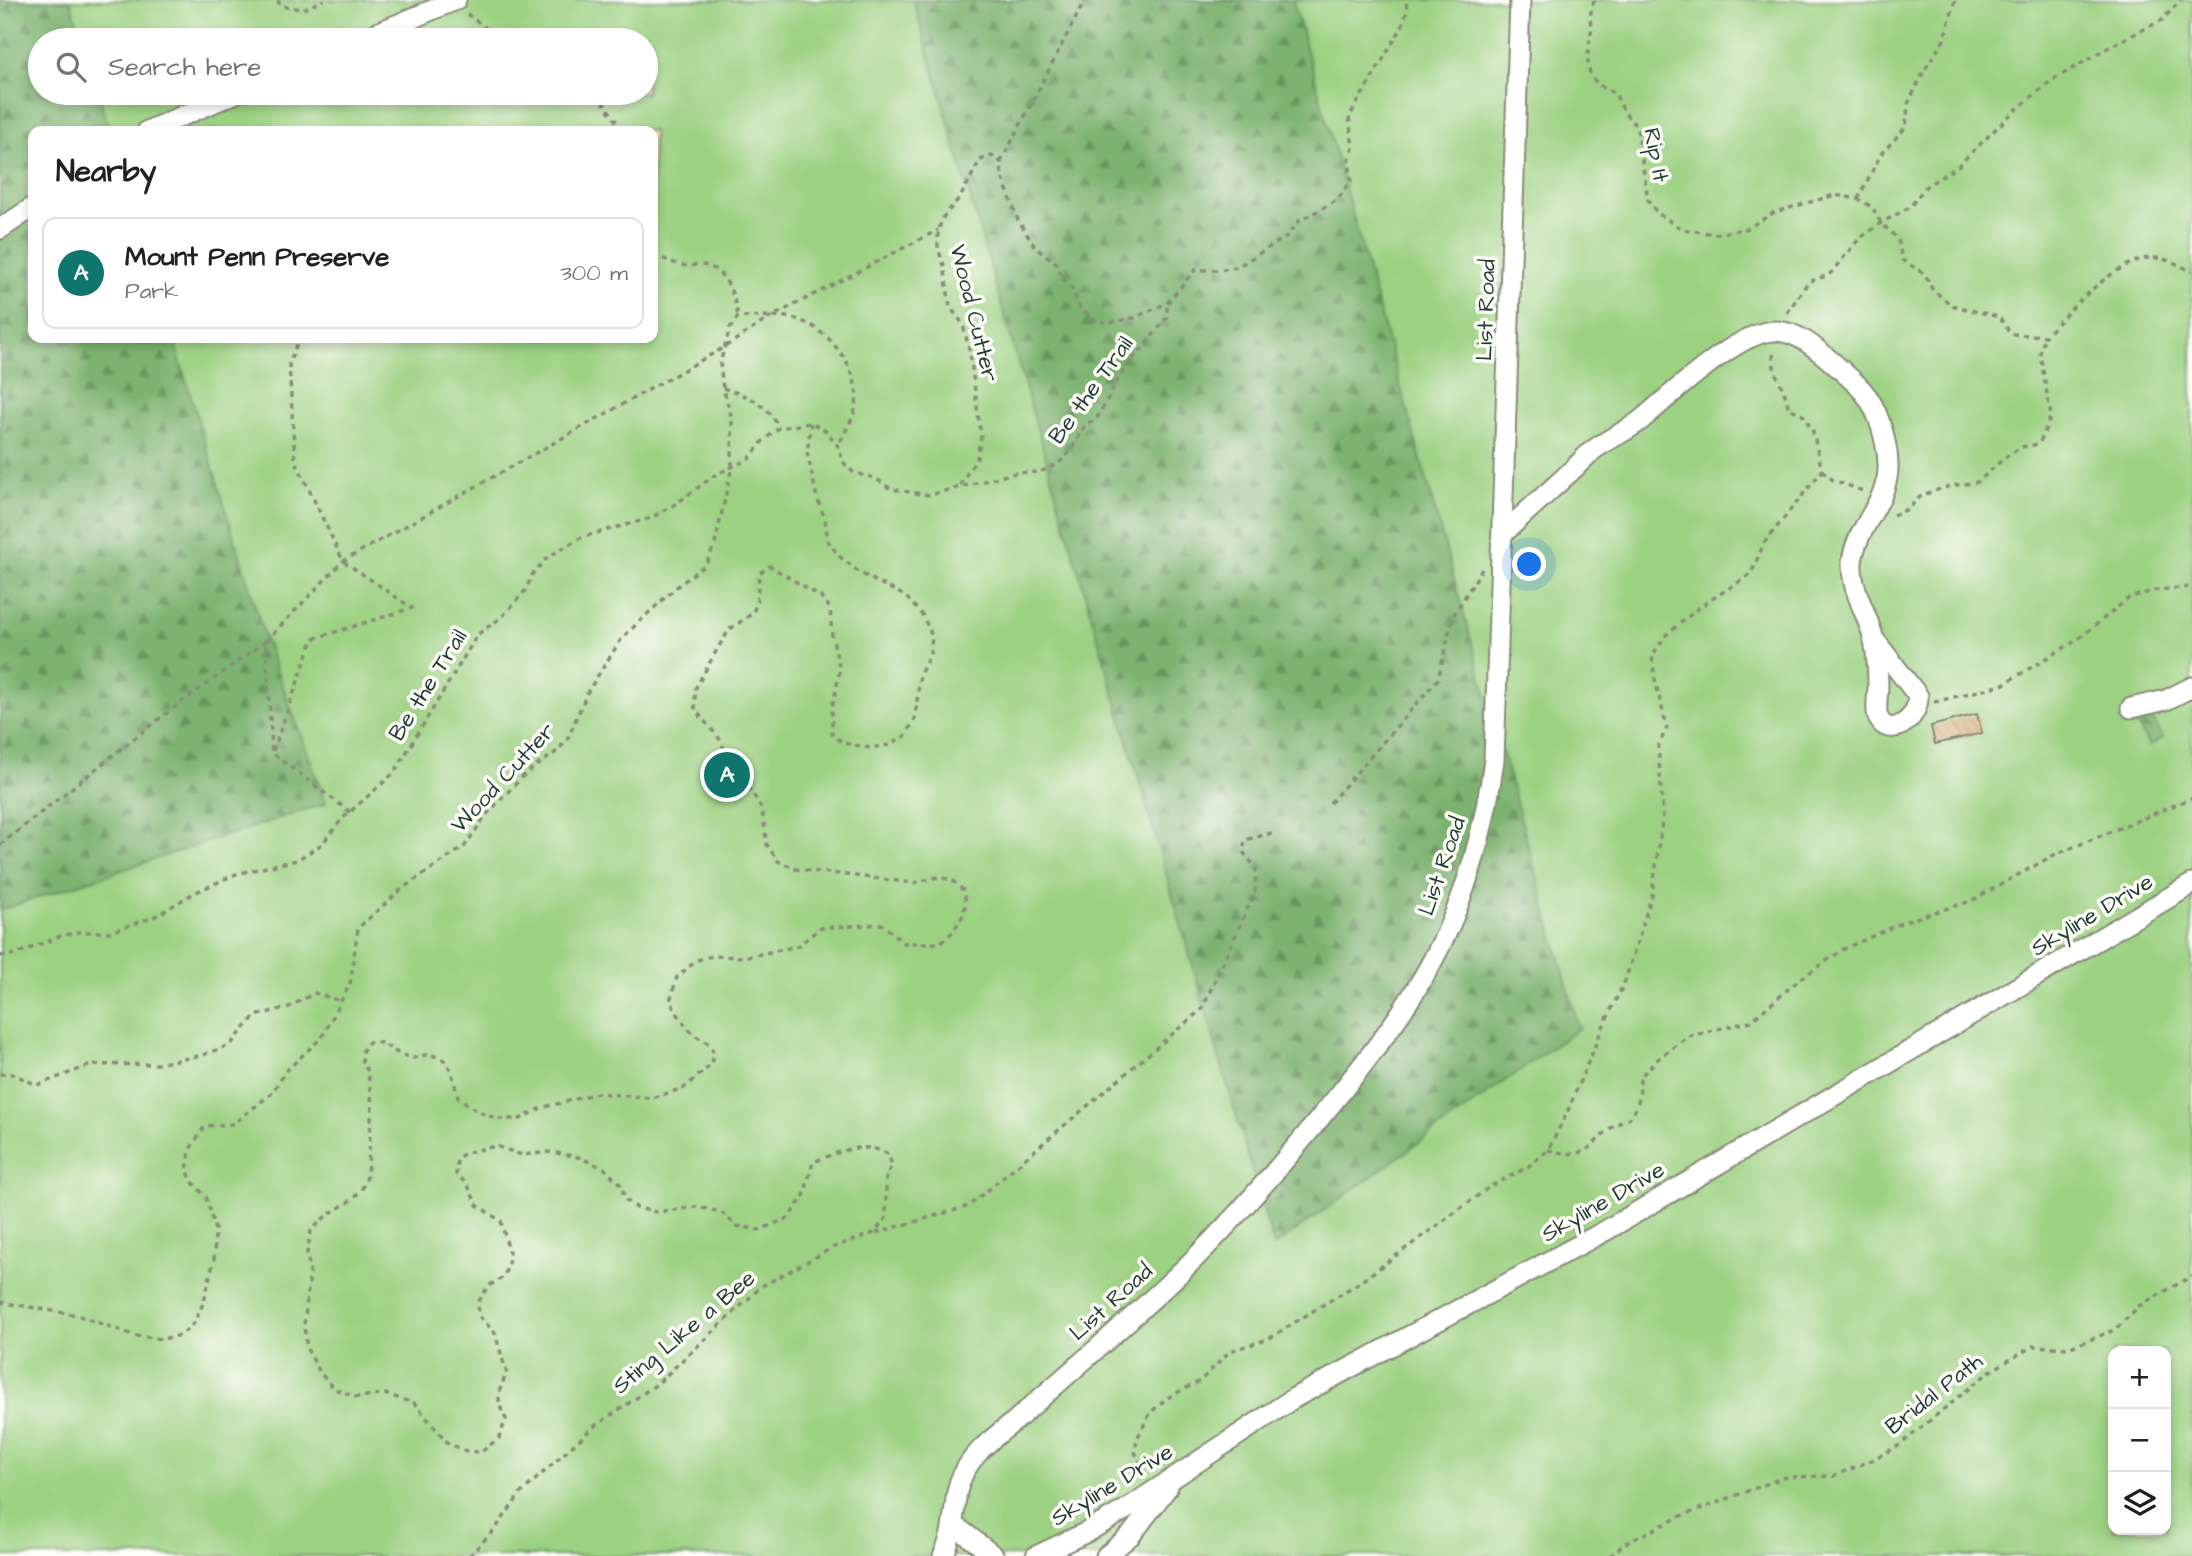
<!DOCTYPE html>
<html lang="en">
<head>
<meta charset="utf-8">
<style>
  body { margin:0; font-family:"Architects Daughter",sans-serif; background:#f2f2f2; color:#202124 }
  .controls { position:absolute; right:21px; bottom:21px; display:grid; overflow:hidden; border-radius:14px; box-shadow:0 4px 10px #0003 }
  .controls button { width:63px; height:63px; display:grid; place-items:center; padding:0; border:0; border-bottom:2px solid #e0e0e0; background:#fff; color:#202124; font:35px sans-serif }
  .you { position:absolute; left:1530px; top:565px; width:24px; height:24px; margin:-18px; border:5px solid #fff; border-radius:50%; background:#1a73e8; box-shadow:0 0 0 10px #1a73e833 }
  .badge { display:grid; place-items:center; width:46px; height:46px; border-radius:50%; background:#0f766e; color:#fff; font-size:23px; font-weight:700 }
  .pin { position:absolute; translate:-50% -50%; border:4px solid #fff; box-shadow:0 2px 7px #0006 }
  .list { margin:0; padding:0; list-style:none }
  h2 { display:flex; justify-content:space-between; align-items:center; height:91px; margin:0; padding:0 28px; font-size:30px }
  h2 small { font-size:23px; font-weight:400; color:#757577 }
  .list li { display:grid; grid-template-columns:46px 1fr auto; gap:21px; align-items:center; box-sizing:border-box; height:112px; margin:0 14px 14px; padding:0 14px; border:2px solid #e0e0e0; border-radius:14px }
  .list b { display:block; font-size:26px; white-space:nowrap }
  .list p { margin:0; font-size:23px; white-space:nowrap; color:#757577 }
  .list em { font-size:23px; font-style:normal; color:#757577 }
  .icon { flex:none; width:38px; height:38px; fill:none; stroke:currentColor; stroke-width:2; stroke-linecap:round; stroke-linejoin:round }
  .map { position:relative; flex:none; width:2192px; height:1556px; overflow:hidden }
  .search { position:absolute; background:#fff; box-shadow:0 4px 10px #0003; left:28px; top:28px; width:630px; height:77px; display:flex; align-items:center; gap:18px; box-sizing:border-box; padding:0 24px; border-radius:38px; color:#757577; font-size:26px }
  .panel { position:absolute; background:#fff; box-shadow:0 4px 10px #0003; left:28px; top:126px; width:630px; height:217px; border-radius:14px }
  .map>svg:first-child { display:block }
</style>
</head>
<body>
<div class="map">
<svg width="2192" height="1556" viewBox="0 0 2192 1556">
  <defs>
    <pattern id="forest-firs" width="22" height="20" patternUnits="userSpaceOnUse" patternTransform="scale(1.75)"><rect width="22" height="20" fill="#7db370"/><path d="M5 1l3.5 6h-7zM16 11l3.5 6h-7z" fill="#66935d"/></pattern>
    <pattern id="building-back-hatch" width="6" height="6" patternUnits="userSpaceOnUse" patternTransform="scale(1.75)"><rect width="6" height="6" fill="#cc9a56"/><path d="M-1 5l2 2M0 0l6 6M5-1l2 2" fill="none" stroke="#a57f48"/></pattern>
  </defs>
  <rect width="100%" height="100%" fill="#fdfcf7"/>
  <filter id="ink" filterUnits="userSpaceOnUse"><feTurbulence type="fractalNoise" baseFrequency=".0143" numOctaves="2"/><feDisplacementMap in="SourceGraphic" scale="14" xChannelSelector="R" yChannelSelector="G"/><feConvolveMatrix kernelMatrix="1 2 1 2 8 2 1 2 1" color-interpolation-filters="sRGB"/></filter>
  <filter id="wash" filterUnits="userSpaceOnUse"><feTurbulence type="fractalNoise" baseFrequency=".00686" numOctaves="4" result="noise"/><feDisplacementMap in="SourceGraphic" scale="28" xChannelSelector="R" yChannelSelector="G"/><feGaussianBlur stdDeviation="1.57" result="paint"/><feColorMatrix in="noise" values="0 0 0 0 0 0 0 0 0 0 0 0 0 0 0 0 0 1.4 0 .05"/><feComposite in="paint" operator="in"/></filter>
  <g filter="url(#wash)">
    <rect width="100%" height="100%" fill="#f0dcbb"/>
    <path fill="url(#forest-firs)" stroke="#4e7852" stroke-width="2" fill-rule="evenodd" d="M0,0H2192V1556H0ZM40,40H646V93H40ZM33,131H653V338H33ZM2113,1351H2166V1530H2113Z"/>
    <path fill="#9cd182" stroke="#5e875b" stroke-width="2" fill-rule="evenodd" d="M70,0H913L1274,1246L1579,1028L1293,0H2192V1556H0V910L326,803L266,641L173,338H653V131H110L98,93H646V40H82ZM2147,709L2163,738L2149,746L2133,717ZM2113,1351H2166V1530H2113Z"/>
    <g id="blocks">
      <path fill="url(#building-back-hatch)" d="M1977,714L1982,733L1935,744L1931,726Z"/>
    </g>
  </g>
  <g filter="url(#ink)">
    <use href="#blocks" fill-opacity="0" stroke="#888c78" stroke-width="2"/>
    <g fill="none" stroke-linecap="round" stroke-linejoin="round">
      <g stroke="#888c78" stroke-width="23">
        <g id="minor">
          <path d="M360,40L456,0"/>
          <path d="M147,131L236,93"/>
          <path d="M0,229L33,207"/>
          <path d="M1503,534C1524,513 1547,494 1569,473C1577,466 1584,458 1592,451C1607,439 1626,432 1641,420C1670,396 1740,329 1776,331C1801,332 1821,353 1839,368C1846,375 1855,382 1862,390C1878,407 1887,441 1888,464C1890,501 1855,527 1852,563C1851,588 1865,610 1872,633C1877,650 1878,668 1878,686C1878,695 1875,708 1878,717C1887,740 1919,721 1918,696L1874,639"/>
          <path d="M2131,708L2166,700L2192,687"/>
          <path d="M953,1524L994,1556"/>
          <path d="M943,1556C954,1535 953,1514 957,1492C963,1460 991,1439 1015,1421C1073,1369 1133,1319 1188,1265C1238,1216 1284,1162 1329,1107C1379,1046 1428,983 1457,908C1476,860 1487,811 1494,760L1520,0"/>
          <path d="M1036,1556L1087,1532L1125,1510L1294,1398L1605,1231L2192,884"/>
          <path d="M1106,1556L1131,1535L1167,1488"/>
        </g>
      </g>
      <g stroke="#888c78" stroke-width="3.5" stroke-dasharray="5 5" stroke-linecap="butt">
        <path d="M278,0L280,6L303,9L324,0"/>
        <path d="M1594,0C1593,5 1591,11 1590,17C1590,22 1592,28 1591,33C1586,62 1583,82 1615,93L1624,112L1637,127L1648,200L1657,213L1682,229L1715,234L1746,229L1775,212L1835,195L1858,199L1872,207L1881,223L1898,239L1902,260L1925,274L1932,289L1951,305L1999,317L2011,334L2045,336C2069,311 2119,255 2156,258C2169,259 2181,266 2192,272"/>
        <path d="M467,14L502,40"/>
        <path d="M584,93L603,102L618,124L617,131"/>
        <path d="M1001,162L1085,0"/>
        <path d="M1858,199L1881,154L1906,127L1908,104L1924,71L1944,40L1955,0"/>
        <path d="M653,257C663,257 670,262 680,265C688,267 699,263 708,266C728,273 735,299 738,317"/>
        <path d="M1787,313L1808,282L1829,275L1859,239L1881,223L1910,207L1925,187L1958,166L2011,114L2051,81L2113,45L2162,20L2181,0"/>
        <path d="M723,388C750,397 764,401 779,427"/>
        <path d="M1822,471L1833,480L1863,491"/>
        <path d="M960,485L977,458L981,436L970,354L963,324L950,307L944,265L938,249V230L944,216L961,196L980,160L992,156L1001,162L1002,176L1018,220L1035,247L1056,263L1063,279L1073,290L1079,307L1092,319L1107,323L1134,318L1167,303L1195,270H1218L1237,267L1286,237L1299,221L1337,200L1351,181L1349,159L1353,148L1349,117L1402,27L1407,10L1406,0"/>
        <path d="M1893,515L1908,509L1922,495L1950,486L1978,482L2003,459L2021,447L2039,444L2051,416L2040,354L2045,336"/>
        <path d="M1934,702L2002,685L2077,640L2129,598L2156,590L2192,587"/>
        <path d="M273,751L313,639L412,608L343,561L295,460L289,364L299,338"/>
        <path d="M1330,803L1438,679L1453,616L1482,569"/>
        <path d="M350,812L272,753L266,641L343,561L723,348L771,317L938,230"/>
        <path d="M0,845L160,718L266,641"/>
        <path d="M0,956L17,954L60,936L79,932H110L154,917L194,893L236,874L297,860L322,844L342,819L394,773L478,634L502,617L525,591L533,573L548,557L582,537L651,518L677,503L715,475L749,459L763,441L779,428L811,423L826,431L838,446L843,462L854,473L875,478L891,489L929,495L1015,473L1040,472L1058,464L1070,452L1086,424L1096,420L1128,362L1138,354L1167,318V303"/>
        <path d="M0,1074H13L37,1085L91,1065L157,1064L203,1055L230,1045L255,1016L289,1007L315,993L341,1001"/>
        <path d="M1548,1150C1591,1160 1584,1148 1614,1126C1618,1123 1624,1121 1629,1118C1640,1108 1640,1091 1640,1077L1659,1058L1689,1036L1751,1021L1800,979L1844,949L1903,922L1971,901L2054,855L2192,798"/>
        <path d="M876,1233L969,1206L1202,1009L1255,892L1256,868L1243,852L1245,840L1272,833"/>
        <path d="M0,1302L77,1315L136,1336L163,1339L181,1335L194,1323L204,1301L214,1260L215,1230L206,1197L194,1184L187,1171L190,1149L205,1126L233,1124L271,1094L286,1071L322,1037L350,984L358,928L403,888L465,846L486,815L525,774L555,753L567,740L588,691L622,638L674,589L706,564L715,544L732,466V418L723,388L720,363L730,328L738,317C755,317 784,314 799,320C831,331 861,371 856,405C854,418 844,433 838,446"/>
        <path d="M1145,1474L1135,1452L1137,1439L1150,1413L1167,1398L1200,1381L1230,1351L1268,1339L1360,1282L1491,1186L1528,1167L1548,1150L1566,1115L1602,1029L1625,981L1652,895L1663,815L1658,747L1667,728L1655,680L1652,656L1666,635L1701,606L1751,574L1764,543L1822,471L1813,432L1804,416L1788,407C1786,387 1769,372 1774,350"/>
        <path d="M469,1556L496,1528L521,1493L592,1428L657,1384L762,1286L834,1247L874,1233L886,1218V1176L892,1165L888,1154C860,1140 841,1152 813,1162L804,1196L788,1218L759,1230L737,1226L721,1212L697,1207L656,1212L637,1208L626,1200L620,1184L604,1168L578,1157L552,1152L522,1155L496,1146L465,1153L457,1159L456,1174L467,1184L477,1205L501,1221L510,1256L504,1277L488,1286L478,1303L479,1316L495,1333L507,1374C497,1391 496,1402 506,1419L499,1438L481,1452L466,1451L448,1443L414,1403L385,1394L356,1397L335,1389L321,1374L307,1349L304,1325L310,1273L307,1252L311,1231L327,1215L347,1203L361,1191L367,1177L372,1105L368,1072L362,1060L363,1050L369,1042L382,1043L399,1054L413,1058L430,1054L444,1060L451,1070L458,1097L477,1111L497,1119H520L541,1108L598,1093L652,1098L684,1088L712,1064C715,1039 708,1047 694,1034C684,1026 677,1012 670,1001L677,977L697,960L712,956L746,957L798,946L820,928L882,924L904,943H940L953,932L963,915L966,902L963,890L952,880L938,877L914,883L796,869L778,861L767,845L762,810L752,792L739,780L719,738L695,710V689L719,646L730,629L753,613L757,601L759,573L770,566L821,597L830,608L832,636L840,670L832,709V734L843,743L870,748L889,745L905,736L915,719L920,674L930,655L932,636L923,616L905,596L860,573L839,556L828,541L825,519L817,498L807,452L811,423"/>
        <path d="M1610,1556L1624,1544L1679,1517L1785,1477L1834,1476L1872,1460L1900,1445L1989,1372L2033,1346L2068,1348L2115,1330L2139,1306L2192,1276"/>
      </g>
      <use href="#minor" stroke="#fff" stroke-width="19"/>
    </g>
  </g>
  <g text-anchor="middle" dominant-baseline="central" stroke-width="7" stroke-linejoin="round" paint-order="stroke">
    <g font-size="23" fill="#1f3d34" stroke="#fdfcf7">
      <text transform="translate(1656 155) rotate(79)">Rip It</text>
      <text transform="translate(1486 310) rotate(-88)">List Road</text>
      <text transform="translate(974 313) rotate(76)">Wood Cutter</text>
      <text transform="translate(1091 390) rotate(-54)">Be the Trail</text>
      <text transform="translate(428 685) rotate(-58)">Be the Trail</text>
      <text transform="translate(503 778) rotate(-47)">Wood Cutter</text>
      <text transform="translate(1442 866) rotate(-71)">List Road</text>
      <text transform="translate(2092 915) rotate(-31)">Skyline Drive</text>
      <text transform="translate(1603 1202) rotate(-30)">Skyline Drive</text>
      <text transform="translate(1111 1302) rotate(-42)">List Road</text>
      <text transform="translate(684 1332) rotate(-40)">Sting Like a Bee</text>
      <text transform="translate(1934 1394) rotate(-38)">Bridal Path</text>
      <text transform="translate(1112 1485) rotate(-31)">Skyline Drive</text>
    </g>
  </g>
</svg>
<div class="controls">
<button>+</button>
<button>−</button>
<button><svg class="icon" aria-label="layers" viewBox="0 0 24 24"><path d="M12 4l9 5-9 5-9-5zM3 14l9 5 9-5"/></svg></button>
</div>
<div class="you"></div>
<div class="pin badge" style="left:727px;top:775px">A</div>
<div class="search"><svg class="icon" aria-label="search" viewBox="0 0 24 24"><circle cx="10" cy="10" r="6"/><path d="M15 15l6 6"/></svg>Search here</div>
<section class="panel">
<h2>Nearby<small></small></h2>
<ul class="list">
<li><span class="badge">A</span><div><b>Mount Penn Preserve</b><p>Park</p></div><em>300 m</em></li>
</ul>
</section>
</div>
</body>
</html>
